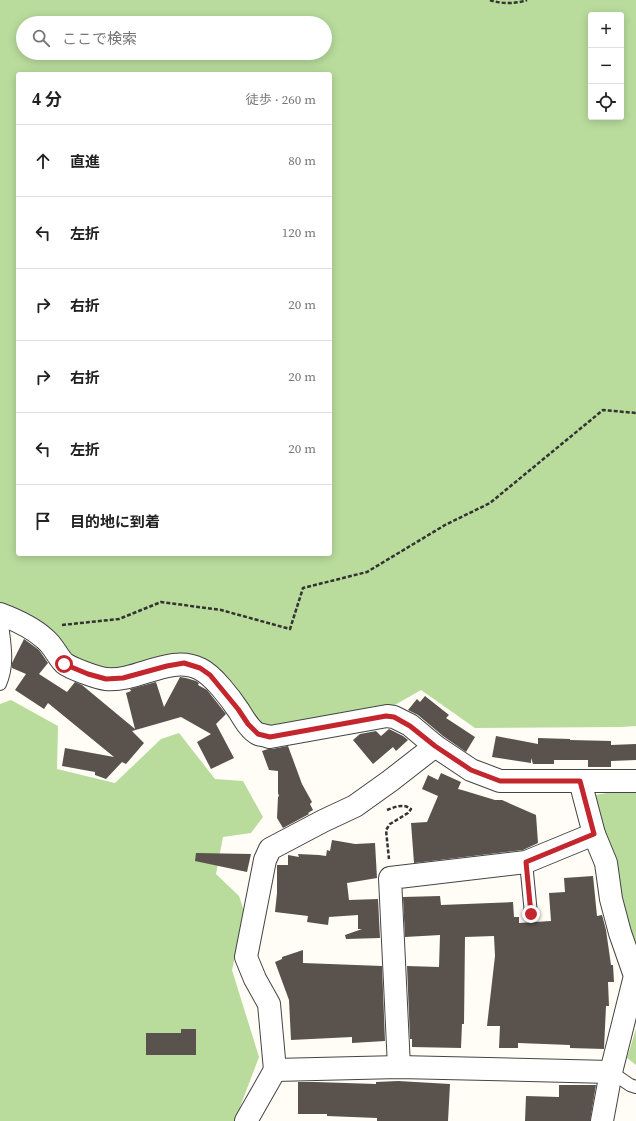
<!DOCTYPE html>
<html lang="ja">
<head>
<meta charset="utf-8">
<style>
  body { margin:0; font-family:"Source Serif 4","Noto Sans JP",serif; background:#f6f6f6; color:#222 }
  .controls { position:absolute; right:12px; top:12px; display:grid; overflow:hidden; border-radius:4px; box-shadow:0 2px 10px #0003 }
  .controls button { width:36px; height:36px; display:grid; place-items:center; padding:0; border:0; border-bottom:1px solid #e0e0e0; background:#fff; color:#222; font:20px sans-serif }
  .stop { position:absolute; width:12px; height:12px; margin:-9px; border:3px solid #c4262e; border-radius:50%; background:#fff }
  .stop.end { background:#c4262e; border-color:#fff; box-shadow:0 1px 4px #0008 }
  .list { margin:0; padding:0; list-style:none }
  h2 { display:flex; justify-content:space-between; align-items:center; height:52px; margin:0; padding:0 16px; font-size:17px }
  h2 small { font-size:13px; font-weight:400; color:#767676 }
  .list li { display:grid; grid-template-columns:26px 1fr auto; gap:12px; align-items:center; box-sizing:border-box; height:72px; padding:0 16px; border-top:1px solid #e0e0e0 }
  .list b { display:block; font-size:15px; white-space:nowrap }
  .list em { font-size:13px; font-style:normal; color:#767676 }
  .icon { flex:none; width:22px; height:22px; fill:none; stroke:currentColor; stroke-width:2; stroke-linecap:round; stroke-linejoin:round }
  .map { position:relative; flex:none; width:636px; height:1121px; overflow:hidden }
  .search { position:absolute; background:#fff; box-shadow:0 2px 10px #0003; left:16px; top:16px; width:316px; height:44px; display:flex; align-items:center; gap:10px; box-sizing:border-box; padding:0 14px; border-radius:22px; color:#767676; font-size:15px }
  .panel { position:absolute; background:#fff; box-shadow:0 2px 10px #0003; left:16px; top:72px; width:316px; height:484px; border-radius:4px }
  .map>svg:first-child { display:block }
</style>
</head>
<body>
<div class="map">
<svg width="636" height="1121" viewBox="0 0 636 1121">
  <rect width="100%" height="100%" fill="#fffdf5"/>
  <g fill="#b9dc9c" fill-rule="evenodd">
    <path d="M0,0H636V726L621,727L475,728L421,690L386,710L324,721L264,726L254,721L224,678L128,670L102,671L81,664L0,608ZM591,15H621V117H591ZM23,23H325V53H23ZM18,74H330V554H18Z"/>
    <path d="M11,700L58,726L57,769L115,783L161,739L179,733L215,779L243,781L263,817L251,833L223,837L216,874L239,896L245,914L232,970L259,1057L240,1107V1121H0V704Z"/>
    <path d="M636,788V952L595,795Z"/>
    <path d="M636,1029V1065L627,1058Z"/>
  </g>
  <g fill="#5a524d">
    <path d="M24,639L39,650L48,663L39,674L67,692L75,682L82,685L135,729L126,693L131,691L130,689L156,682L164,707L180,677L186,678L196,681L199,683L198,685L207,690L226,714L216,724L234,758L211,769L197,742L211,734L181,717L132,731L144,743L126,764L122,762L106,779L95,775V772L62,766L65,748L114,757L48,703L44,709L15,690L26,674L12,668V663Z"/>
    <path d="M425,696L449,715L446,718L475,737L466,752L443,736L418,715L408,710L417,699L420,702Z"/>
    <path d="M389,729L403,736L408,740L396,751L393,747L373,764L353,740L360,734L376,731L381,736Z"/>
    <path d="M496,736L538,744V738L570,739V740L611,741V745L636,744V760L611,761V767H588V760H554V764H533L531,758V763L492,757Z"/>
    <path d="M288,746L302,784L312,802L310,804L313,810L308,813L309,814L283,828L277,818L278,797L279,796L278,793V771L269,770L262,751L268,749H272Z"/>
    <path d="M441,773L461,782L458,789L462,790L495,800H502L536,815L538,843L523,850L414,863L411,823L427,822L438,796L422,789L428,775L438,780Z"/>
    <path d="M332,840L355,844L375,843L377,878L347,883L349,900L378,899L380,938L346,939L345,935L362,929H358V915L329,917L328,925L307,922L308,916L275,912L277,893V865H288V855L299,857L298,854L319,855L326,856L327,850L330,851Z"/>
    <path d="M196,853L251,854L247,872L195,861Z"/>
    <path d="M593,876L597,916L602,915L606,930L611,965H613L614,982H608L609,1006H606L604,1049L570,1048V1045L518,1043V1048H499L500,1026H487L495,956L494,936L465,937L464,1024H462L461,1048L412,1047V1039H410L407,966L439,967L440,935L405,937L403,897L440,896L441,905L513,902L514,917H519V923L551,921L549,893L565,892L564,878Z"/>
    <path d="M303,950V963L382,966L385,1041L352,1043V1037L291,1040L289,1000L275,962L282,959V957Z"/>
    <path d="M181,1029H196V1055H146V1033H181Z"/>
    <path d="M398,1081L450,1084L448,1121H377V1118L327,1116V1114H298V1082H315L376,1084V1082Z"/>
    <path d="M559,1085H596L590,1121H525L526,1096L559,1097Z"/>
  </g>
  <g fill="none" stroke-linecap="round" stroke-linejoin="round">
    <g stroke="#444" stroke-width="14">
      <g id="lane">
        <path d="M0,684C10,662 3,638 1,615"/>
        <path d="M526,862L531,914"/>
        <path d="M611,1072L630,1085L636,1087"/>
      </g>
    </g>
    <g stroke="#444" stroke-width="24">
      <g id="street">
        <path d="M0,614C16,620 32,627 45,639C53,645 57,656 64,663C70,668 97,678 106,679C138,682 170,654 200,669C213,675 231,699 239,711C244,719 250,730 258,734C262,735 267,736 270,737L387,716L394,717L410,725L435,746L471,770L500,781H636"/>
        <path d="M435,746L390,781L355,806L323,821L270,849L265,860L246,957L255,979L269,1004L275,1070L399,1067L611,1072"/>
        <path d="M580,781L594,834L606,863L611,899L620,933L635,976L611,1072L602,1121"/>
        <path d="M399,1067L390,878L526,862L594,834"/>
        <path d="M246,1121L275,1070"/>
      </g>
    </g>
    <g stroke="#333" stroke-width="2.5" stroke-dasharray="4 2" stroke-linecap="butt">
      <path d="M490,0C501,4 516,4 527,0"/>
      <path d="M62,625L119,619L161,602L221,610L290,629L303,588L367,572L445,525L490,503L603,410L636,413"/>
      <path d="M387,810C395,807 403,803 411,809L408,813L390,824L386,830L389,859"/>
    </g>
    <use href="#lane" stroke="#fff" stroke-width="12"/>
    <use href="#street" stroke="#fff" stroke-width="22"/>
  </g>
  <g fill="none" stroke-linecap="round" stroke-linejoin="round">
    <path stroke="#c4262e" stroke-width="5" d="M64,664L88,674L106,679L123,678L167,666L184,663L200,668L210,675L238,709L248,724L258,734L270,737L386,716L394,717L410,726L435,746L471,770L500,781H580L594,834L526,862L531,914"/>
  </g>
</svg>
<div class="controls">
<button>+</button>
<button>−</button>
<button><svg class="icon" aria-label="locate" viewBox="0 0 24 24"><circle cx="12" cy="12" r="6"/><path d="M12 2v4M12 18v4M2 12h4M18 12h4"/></svg></button>
</div>
<div class="stop" style="left:64px;top:664px"></div>
<div class="stop end" style="left:531px;top:914px"></div>
<div class="search"><svg class="icon" aria-label="search" viewBox="0 0 24 24"><circle cx="10" cy="10" r="6"/><path d="M15 15l6 6"/></svg>ここで検索</div>
<section class="panel">
<h2>4 分<small>徒歩 · 260 m</small></h2>
<ul class="list">
<li><svg class="icon" aria-label="ahead" viewBox="0 0 24 24"><path d="M12 20V5M6 11l6-6 6 6"/></svg><div><b>直進</b></div><em>80 m</em></li>
<li><svg class="icon" aria-label="left" viewBox="0 0 24 24"><path d="M17 20v-9H6M10 6l-5 5 5 5"/></svg><div><b>左折</b></div><em>120 m</em></li>
<li><svg class="icon" aria-label="right" viewBox="0 0 24 24"><path d="M7 20v-9h11M14 6l5 5-5 5"/></svg><div><b>右折</b></div><em>20 m</em></li>
<li><svg class="icon" aria-label="right" viewBox="0 0 24 24"><path d="M7 20v-9h11M14 6l5 5-5 5"/></svg><div><b>右折</b></div><em>20 m</em></li>
<li><svg class="icon" aria-label="left" viewBox="0 0 24 24"><path d="M17 20v-9H6M10 6l-5 5 5 5"/></svg><div><b>左折</b></div><em>20 m</em></li>
<li><svg class="icon" aria-label="arrive" viewBox="0 0 24 24"><path d="M6 21V4h12l-3 4 3 4H6"/></svg><div><b>目的地に到着</b></div></li>
</ul>
</section>
</div>
</body>
</html>
